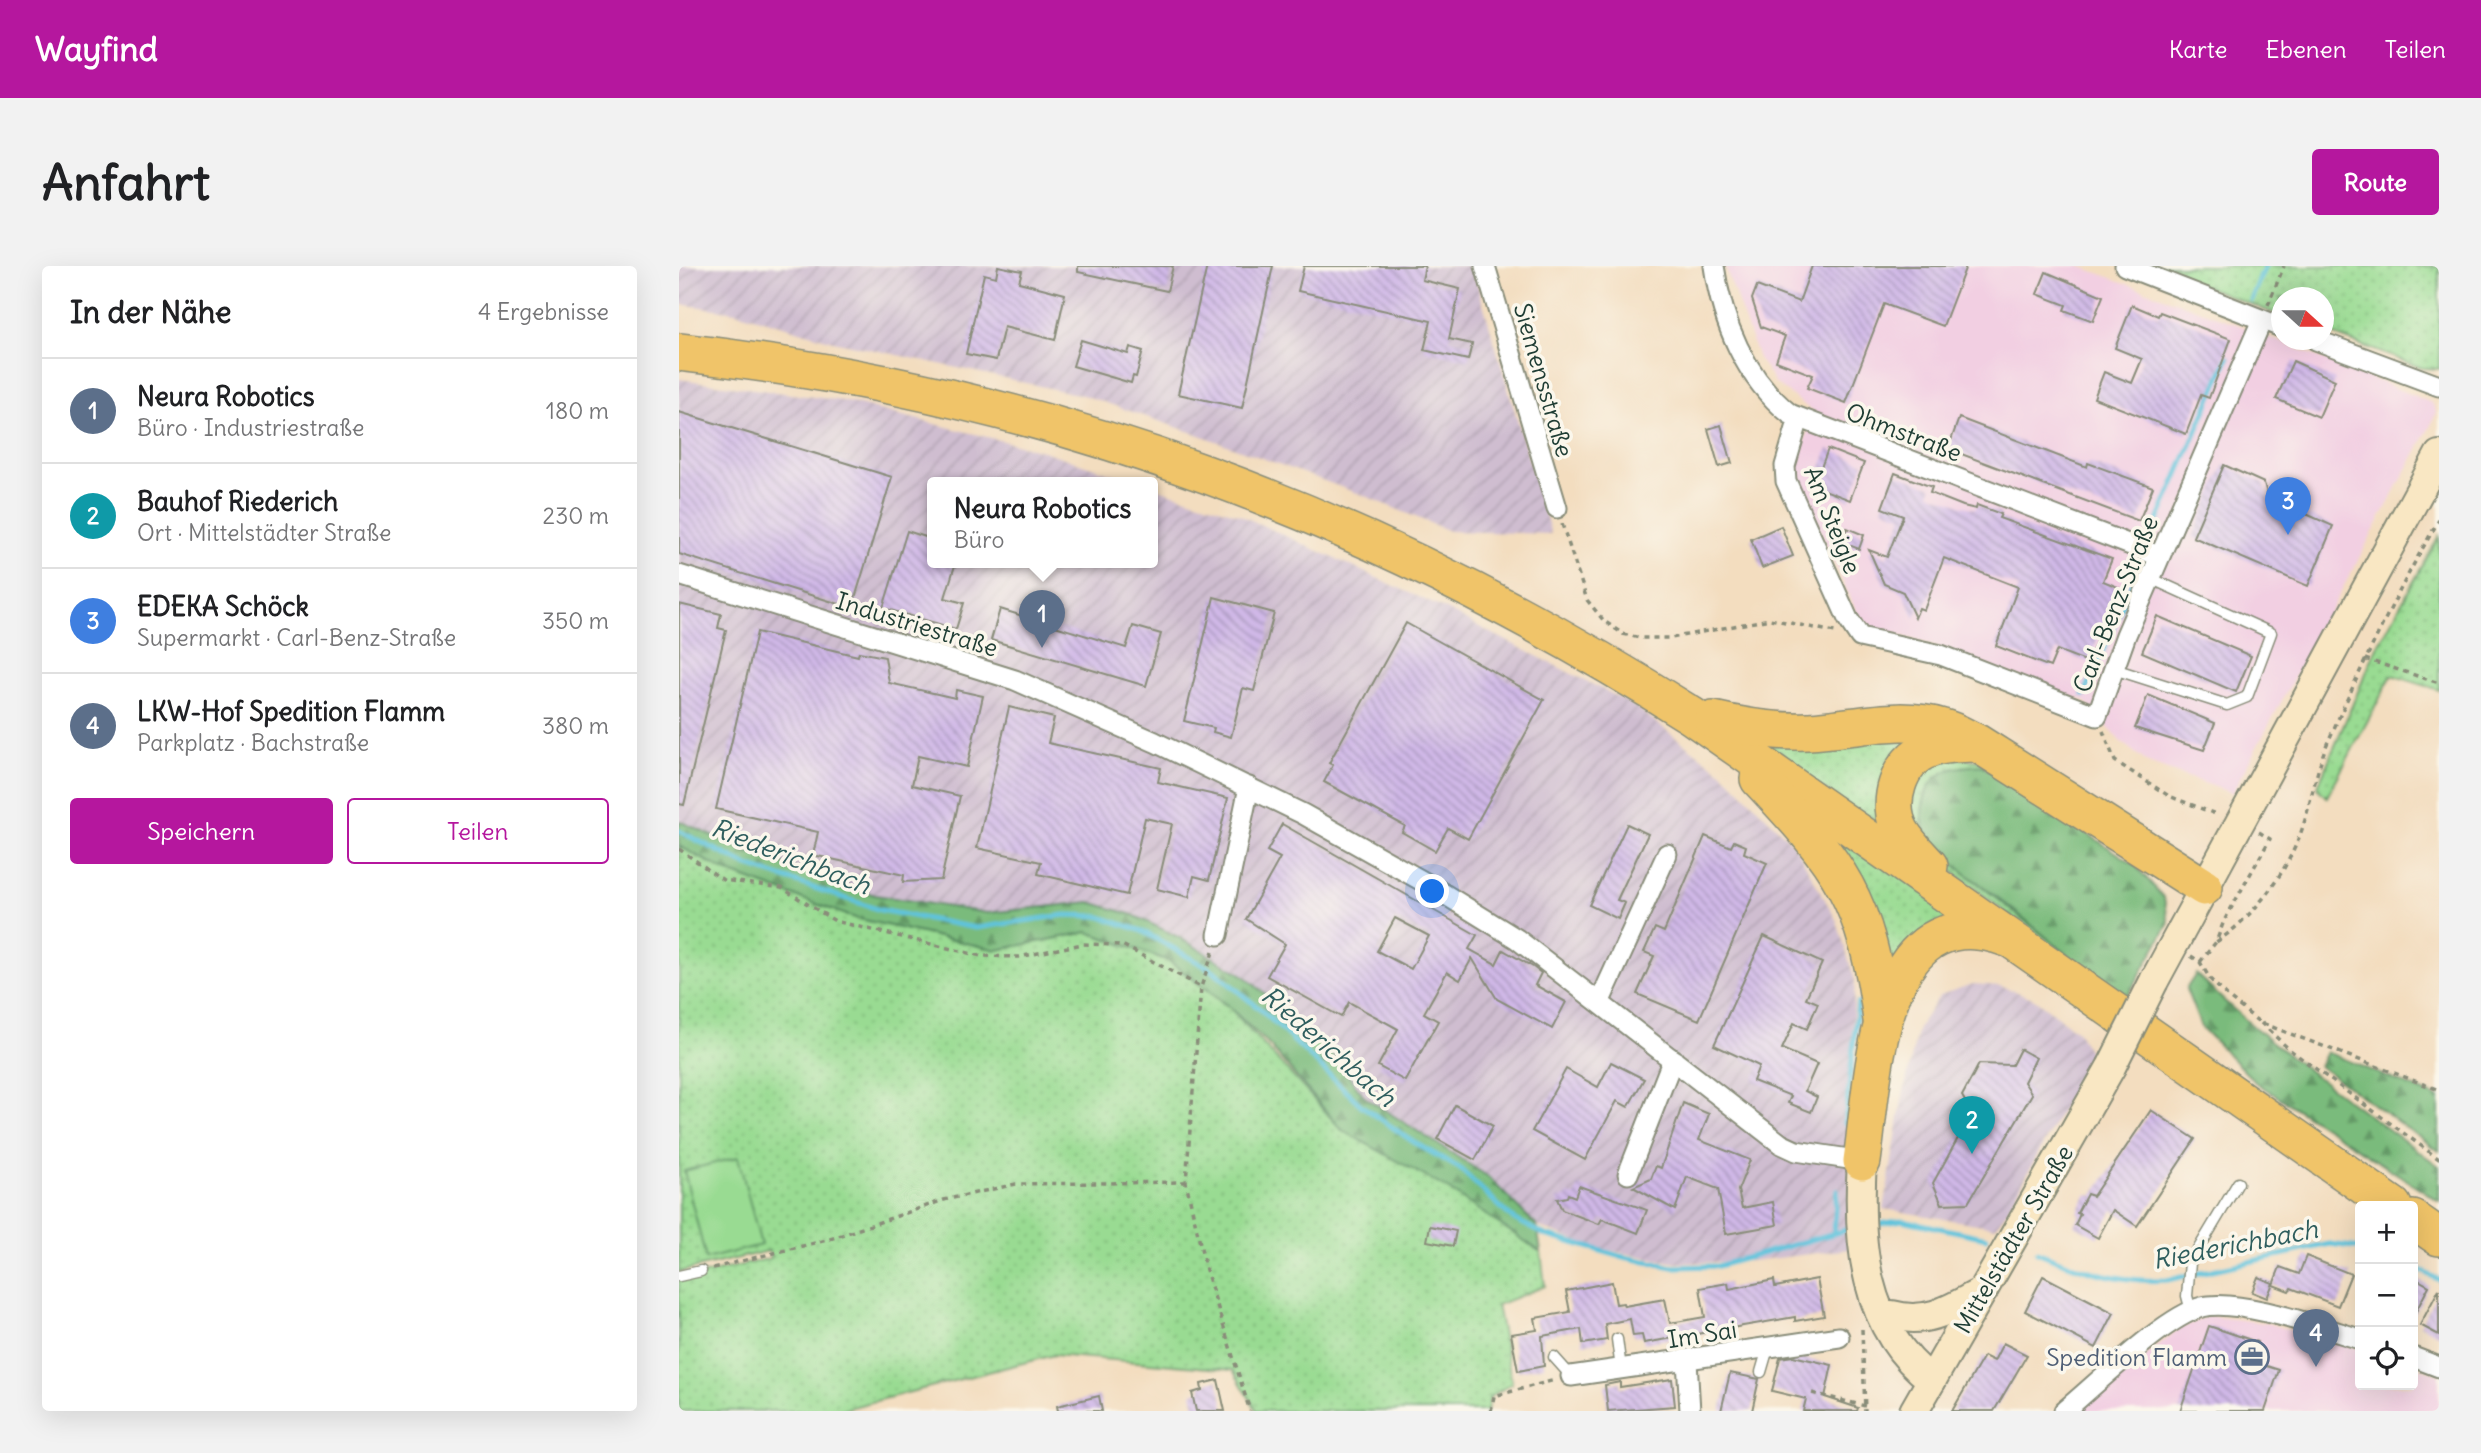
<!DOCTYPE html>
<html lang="de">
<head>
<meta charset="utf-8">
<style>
  body { margin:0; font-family:Delius,sans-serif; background:#f2f2f2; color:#202124 }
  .controls { position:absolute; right:21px; bottom:21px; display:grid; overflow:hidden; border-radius:7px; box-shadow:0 7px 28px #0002 }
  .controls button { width:63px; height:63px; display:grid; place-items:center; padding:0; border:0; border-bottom:2px solid #e0e0e0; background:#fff; color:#202124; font:35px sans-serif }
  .compass { position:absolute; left:1592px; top:21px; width:63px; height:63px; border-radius:50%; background:#fff; box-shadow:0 7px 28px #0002; rotate:111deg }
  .you { position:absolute; left:754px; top:626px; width:24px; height:24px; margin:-18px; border:5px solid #fff; border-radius:50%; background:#1a73e8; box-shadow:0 0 0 10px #1a73e833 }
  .badge { display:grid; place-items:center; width:46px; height:46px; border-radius:50%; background:#b5179e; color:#fff; font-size:23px; font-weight:700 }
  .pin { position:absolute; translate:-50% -58px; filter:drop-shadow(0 2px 4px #0008) }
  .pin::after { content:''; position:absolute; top:37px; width:24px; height:21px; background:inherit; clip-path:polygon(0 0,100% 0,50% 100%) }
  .popup { position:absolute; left:248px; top:211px; width:231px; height:91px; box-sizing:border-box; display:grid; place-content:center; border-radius:7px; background:#fff; filter:drop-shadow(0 2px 5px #0005); font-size:23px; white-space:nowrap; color:#757577 }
  .popup b { font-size:26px; color:#202124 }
  .popup::after { content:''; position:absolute; left:50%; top:100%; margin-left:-14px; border:14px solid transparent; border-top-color:#fff }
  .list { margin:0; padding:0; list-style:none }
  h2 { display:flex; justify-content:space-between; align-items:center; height:91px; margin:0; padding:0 28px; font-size:30px }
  h2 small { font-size:23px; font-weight:400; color:#757577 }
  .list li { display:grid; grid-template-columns:46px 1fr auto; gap:21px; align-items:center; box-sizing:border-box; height:105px; padding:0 28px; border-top:2px solid #e0e0e0 }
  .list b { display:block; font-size:26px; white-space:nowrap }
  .list p { margin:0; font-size:23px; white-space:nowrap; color:#757577 }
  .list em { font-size:23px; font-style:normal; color:#757577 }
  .actions { display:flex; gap:14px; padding:21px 28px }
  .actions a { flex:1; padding:16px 0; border:2px solid #b5179e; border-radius:7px; text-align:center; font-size:24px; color:#b5179e }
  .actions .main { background:#b5179e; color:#fff }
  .icon { flex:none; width:38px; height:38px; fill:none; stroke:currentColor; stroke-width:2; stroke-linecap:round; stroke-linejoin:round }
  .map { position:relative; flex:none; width:1760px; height:1145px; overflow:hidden; border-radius:7px }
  header { display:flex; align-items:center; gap:42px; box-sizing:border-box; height:98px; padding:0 35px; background:#b5179e; color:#fff }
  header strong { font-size:33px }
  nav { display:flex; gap:38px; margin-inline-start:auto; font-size:24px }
  .intro { display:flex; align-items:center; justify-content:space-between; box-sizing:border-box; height:168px; padding:0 42px }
  h1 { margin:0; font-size:49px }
  .button { padding:18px 32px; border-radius:7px; background:#b5179e; color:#fff; font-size:24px; font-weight:700 }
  main { display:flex; gap:42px; padding:0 42px }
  aside { flex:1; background:#fff; border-radius:7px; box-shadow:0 7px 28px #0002 }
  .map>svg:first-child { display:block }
</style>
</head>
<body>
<header>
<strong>Wayfind</strong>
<nav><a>Karte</a><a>Ebenen</a><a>Teilen</a></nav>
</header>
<div class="intro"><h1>Anfahrt</h1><a class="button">Route</a></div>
<main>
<aside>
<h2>In der Nähe<small>4 Ergebnisse</small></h2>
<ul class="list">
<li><span class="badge" style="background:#5c6f8a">1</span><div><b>Neura Robotics</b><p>Büro · Industriestraße</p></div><em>180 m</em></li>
<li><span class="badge" style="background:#0f9aa8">2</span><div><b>Bauhof Riederich</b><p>Ort · Mittelstädter Straße</p></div><em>230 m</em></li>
<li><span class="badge" style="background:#3f7fe0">3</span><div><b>EDEKA Schöck</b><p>Supermarkt · Carl-Benz-Straße</p></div><em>350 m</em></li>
<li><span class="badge" style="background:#5c6f8a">4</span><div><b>LKW-Hof Spedition Flamm</b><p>Parkplatz · Bachstraße</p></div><em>380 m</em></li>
</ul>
<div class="actions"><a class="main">Speichern</a><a>Teilen</a></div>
</aside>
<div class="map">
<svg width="1760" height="1145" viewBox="0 0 1760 1145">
  <defs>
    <pattern id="industrial-furrows" width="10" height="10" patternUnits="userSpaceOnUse" patternTransform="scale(1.75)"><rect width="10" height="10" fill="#cfbdd0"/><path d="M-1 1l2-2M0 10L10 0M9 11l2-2" fill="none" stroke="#b1a3b3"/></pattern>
    <pattern id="green-dots" width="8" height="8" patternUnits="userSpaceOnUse" patternTransform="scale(1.75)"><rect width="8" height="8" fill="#99db92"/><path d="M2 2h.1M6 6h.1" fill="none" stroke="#83bd7e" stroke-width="1.8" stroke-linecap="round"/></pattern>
    <pattern id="forest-firs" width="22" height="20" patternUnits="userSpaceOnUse" patternTransform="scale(1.75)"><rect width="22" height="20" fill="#7abb7c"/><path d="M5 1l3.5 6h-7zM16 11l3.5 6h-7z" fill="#639966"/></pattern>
    <pattern id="building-back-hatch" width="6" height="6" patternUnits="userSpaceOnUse" patternTransform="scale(1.75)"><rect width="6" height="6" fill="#d0b8e7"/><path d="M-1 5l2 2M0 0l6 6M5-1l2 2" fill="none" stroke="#a897bc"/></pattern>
  </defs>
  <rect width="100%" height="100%" fill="#fbf7ec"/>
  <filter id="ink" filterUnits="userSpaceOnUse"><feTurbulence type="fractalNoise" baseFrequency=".0143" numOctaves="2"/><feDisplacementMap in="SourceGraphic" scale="14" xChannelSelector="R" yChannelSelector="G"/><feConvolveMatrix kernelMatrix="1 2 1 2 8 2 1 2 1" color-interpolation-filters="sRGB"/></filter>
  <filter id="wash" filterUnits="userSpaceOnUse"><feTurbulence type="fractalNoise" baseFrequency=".00686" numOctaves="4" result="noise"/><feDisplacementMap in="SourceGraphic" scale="28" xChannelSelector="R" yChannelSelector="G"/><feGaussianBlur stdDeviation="1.57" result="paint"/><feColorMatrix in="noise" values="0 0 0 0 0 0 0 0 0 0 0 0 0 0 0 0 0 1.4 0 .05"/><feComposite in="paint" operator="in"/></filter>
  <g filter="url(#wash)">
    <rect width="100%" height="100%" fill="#f3ddbf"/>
    <g fill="#f2cfe2">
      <path d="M1046,0H1400L1555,57L1753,137L1757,145L1754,155L1553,527L1469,497L1441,475L1407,436L1244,376L1194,362L1179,349L1121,221L1119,196L1135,146L1096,117L1079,92Z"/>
      <path d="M1530,1050L1587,1057L1681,1083V1119H1734V1099L1760,1109V1145H1399L1498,1064Z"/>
    </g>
    <g fill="url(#industrial-furrows)">
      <path d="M0,0H793L872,268L770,265L686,230L529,172L407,130L154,75L57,46L0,38Z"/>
      <path d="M0,113L164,135L364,185L458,216H253V296H473V221L559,248L761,341L954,439L1043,506L1116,580L1158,655L1176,715L1170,821L1171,983L1073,995L998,997L913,981L858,960L808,910L687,832L643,777L564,709L454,649L411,636L308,647L196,629L79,590L0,555Z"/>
      <path d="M1294,718L1321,720L1354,732L1398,765L1412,789L1329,944L1316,961L1205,943L1223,834L1239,762L1261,729Z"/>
    </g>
    <g fill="url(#green-dots)" stroke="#5c8c63" stroke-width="2">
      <path d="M1474,0H1760V103L1743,102L1645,65L1644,32H1602V50Z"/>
      <path d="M1760,270V424L1713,409L1648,531L1638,522L1697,383Z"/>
      <path d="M1244,465L1208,561L1160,534L1077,473Z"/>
      <path d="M1256,489L1315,497L1258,510L1247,527L1282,604L1410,706L1418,717L1254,590L1226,549L1239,500Z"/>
      <path d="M1148,560L1287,652L1214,704Z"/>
      <path d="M0,580L44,604L176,652L318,684L409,666L490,695L550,741L663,864L767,922L862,986L866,1020L818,1039L833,1117L811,1131L808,1145H578L554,1104L375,1089L158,1145H0V1014L92,992L90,985L0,1006Z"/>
    </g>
    <g fill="url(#forest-firs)" stroke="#4c7c58" stroke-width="2">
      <path d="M1302,499L1455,598L1485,632L1490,657L1445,737C1403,701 1361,665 1318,631C1294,612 1262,594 1247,566C1241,553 1243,538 1248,525C1257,502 1281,500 1302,499Z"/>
      <path d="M0,555L79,590L196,629L308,647L411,636L454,649L499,671L564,709L643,777L687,832L808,910L858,960L862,986L767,922L663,864L591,780L550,741L490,695L409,666L318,684L176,652L44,604L0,580Z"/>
      <path d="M1517,708C1590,781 1677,839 1760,900V935L1576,816L1522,761L1507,723Z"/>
      <path d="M1647,786L1760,832V885L1640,800Z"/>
    </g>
    <path fill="#99db92" stroke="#5c8c63" stroke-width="2" d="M59,891L82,979L27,993L5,905Z"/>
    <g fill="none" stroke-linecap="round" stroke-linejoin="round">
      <g stroke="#5ec3dc" stroke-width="5">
        <path d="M1572,34L1586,0"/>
        <path d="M1472,271L1549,92"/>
        <path d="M1405,429L1461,298"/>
        <path d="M0,565L69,600L201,644L297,662L386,649L419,650L463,665L535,705L582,744L683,840L736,877L780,902L833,952L866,969L940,990L994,1001L1039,1000L1174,962"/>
        <path d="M1166,857L1179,737"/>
        <path d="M1191,960L1223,954L1308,972"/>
        <path d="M1155,965L1158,924"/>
        <path d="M1358,986C1401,1004 1441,1017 1488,1014L1651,978L1681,982"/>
        <path d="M1734,1000L1760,1014"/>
      </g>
    </g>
    <g id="blocks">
      <g fill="url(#building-back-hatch)" fill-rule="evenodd">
        <path d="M319,0L343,5L340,16L386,28L376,74L325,61L317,94L287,88L305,8L317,11Z"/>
        <path d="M399,0H494L488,25L399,6Z"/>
        <path d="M528,0H594L563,142L499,128Z"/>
        <path d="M625,0H746L743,14L781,23L770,73L793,78L789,94L745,84L752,55L619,25Z"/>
        <path d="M1133,0H1287L1264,60L1205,38L1167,137L1128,122L1134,109L1097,95L1106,70L1082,61L1073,33L1078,20L1120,36Z"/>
        <path d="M1367,6L1424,30L1414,55L1385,44L1387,39L1358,28Z"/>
        <path d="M1453,39L1479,50L1481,46L1552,73L1530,132L1522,129L1507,168L1415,132L1425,106L1453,117L1463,93L1436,82Z"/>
        <path d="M402,74L449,88L451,81L464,85L457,111L454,110L452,117L394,100Z"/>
        <path d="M1614,95L1656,114L1640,151L1597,133Z"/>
        <path d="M0,146L213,211L173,342L0,288Z"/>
        <path d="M1280,152L1408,201L1409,197L1474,221L1460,255L1269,183Z"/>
        <path d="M1042,159L1053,197L1040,201L1029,163Z"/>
        <path d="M1149,183L1185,197L1171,234L1135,220Z"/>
        <path d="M1545,199L1585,217L1589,231L1654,260L1629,320L1514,271Z"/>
        <path d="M1216,207L1253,221L1251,227L1284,240L1297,243L1298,239L1322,248L1320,252L1433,293L1424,315L1439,321L1409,396L1378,384L1371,401L1317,380L1339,321L1265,292L1245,344L1240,342L1236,352L1224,326L1205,318L1190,284L1208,291L1224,250L1203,242Z"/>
        <path d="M1102,260L1114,290L1083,302L1072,273Z"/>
        <path d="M1168,262L1185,269L1180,283L1162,276Z"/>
        <path d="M228,265L253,273V296H277L266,332L285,337L277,363L204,342Z"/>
        <path d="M535,331L595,347L575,425L564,422L552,471L534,466L535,462L505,455Z"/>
        <path d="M0,338L42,348L39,362L47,364L5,539L0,538Z"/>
        <path d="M321,343L447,382L454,360L482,368L467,420L312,374Z"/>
        <path d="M1478,350L1572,390L1557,426L1463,386Z"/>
        <path d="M727,357L865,434L789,573L769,562L756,585L723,566L726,560L645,516L654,499L650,497Z"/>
        <path d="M78,366L179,390L180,386L206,391L210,417L276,432L277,424L304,430L288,501L239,490L233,519L281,530L262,614L224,616L225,609L134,589L139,566L37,543Z"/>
        <path d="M1469,429L1536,457L1525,484L1456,462Z"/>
        <path d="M330,441L375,452L369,477L482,502L479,516L549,532L530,614L515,610L510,631L478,623L493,558L466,552L448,629L359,608L362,596L298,582Z"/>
        <path d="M603,558L798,669L790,683L817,698L824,684L854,701L862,707L856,719L887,736L873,763L818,733L793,692L781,714L768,706L745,747L759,755L726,815L699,800L719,763L670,736L662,751L588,710L606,678L567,653L601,592L588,585ZM716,652L750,670L732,703L698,685Z"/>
        <path d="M948,558L969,568L938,634L946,637L939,653L910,639Z"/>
        <path d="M1026,570L1052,581L1055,575L1067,580L1065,587L1088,597L1020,754L958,728L975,690L965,686L976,662L985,666Z"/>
        <path d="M1085,670L1143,697L1127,732L1139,737L1128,763L1115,757L1103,783L1138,798L1126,825L1138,831L1132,846L1109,837L1112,830L1074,815L1080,800L1035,779Z"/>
        <path d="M1341,783L1357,792L1345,816L1353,828L1289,937L1263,938L1254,917L1293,847L1283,830L1300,798L1333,799Z"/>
        <path d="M932,796L965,813L949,841L938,835L906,894L853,865L887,803L919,821Z"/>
        <path d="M1004,837L1030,848L1020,874L1071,894L1059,924L1063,942L1094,936L1098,959L1047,968L1039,923L1008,911L996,944L954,921L972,913L977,900L982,902Z"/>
        <path d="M776,839L814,860L796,894L758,873Z"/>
        <path d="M1472,844L1516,873L1458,960L1434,944L1419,972L1396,959L1401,948L1398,947L1408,928L1414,930Z"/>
        <path d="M900,920L968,944L959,967L923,953L920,958L883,944L878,933L888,931L889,928L896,931Z"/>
        <path d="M751,960L777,965L774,980L748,975Z"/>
        <path d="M1627,990L1672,1008L1659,1040L1612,1022L1610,1025L1594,1019L1601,1001L1620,1008Z"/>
        <path d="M1364,1010L1435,1047L1417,1082L1346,1045Z"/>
        <path d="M1579,1011L1594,1017L1588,1032L1573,1026Z"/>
        <path d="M1734,1011L1750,1020L1734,1051Z"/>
        <path d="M1138,1013L1145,1050L1116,1055V1051L965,1077L963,1069L954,1070L951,1053L926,1058L928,1074L904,1078L902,1063L863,1070L865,1100L839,1105L832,1068L858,1064L856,1052L891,1046L887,1025L933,1016L937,1038L944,1037L945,1040L986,1033L991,1057L1026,1051L1021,1022L1049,1017L1050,1023L1095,1014L1096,1021Z"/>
        <path d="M1760,1023V1069L1741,1059Z"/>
        <path d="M1530,1060L1578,1076L1572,1095L1600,1104L1586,1145H1501Z"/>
        <path d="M1324,1077L1348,1089L1315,1145H1273L1305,1090L1315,1095Z"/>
        <path d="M1114,1090L1153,1099L1146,1131L1179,1142L1178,1145H1124L1127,1133L1093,1125L1101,1092Z"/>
        <path d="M1051,1107L1080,1113L1073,1145H1042Z"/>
        <path d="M993,1113L996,1140L929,1145L926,1119L941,1116V1121Z"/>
        <path d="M539,1114L546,1145H517L513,1127L523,1124L522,1118Z"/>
        <path d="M420,1130L423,1145H379L378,1140Z"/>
      </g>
    </g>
  </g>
  <g filter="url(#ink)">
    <use href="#blocks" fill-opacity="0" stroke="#898d7a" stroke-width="2"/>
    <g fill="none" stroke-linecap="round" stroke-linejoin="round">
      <g stroke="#898d7a" stroke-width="13">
        <g id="lane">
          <path d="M1435,403L1548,439L1568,431L1592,367L1471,312"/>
          <path d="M0,1010L22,1005"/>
          <path d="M1512,1045L1508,1030L1511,997L1559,917"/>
          <path d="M938,1073L942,1103"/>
          <path d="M875,1091L892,1110"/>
          <path d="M1082,1106L1089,1082"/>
        </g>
      </g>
      <g stroke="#898d7a" stroke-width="23">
        <g id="street">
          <path d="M806,0L878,242"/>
          <path d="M1035,0C1043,56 1066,112 1111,148L1480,290"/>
          <path d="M1446,0L1602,61"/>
          <path d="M1637,74L1760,120"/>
          <path d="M1120,152L1106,200L1107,215L1169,353L1181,371L1262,389L1418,450L1447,369L1583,54"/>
          <path d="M0,309L336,414L476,476L624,548L754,621L838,673L1102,878L1117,885L1183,895"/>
          <path d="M539,669L570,521"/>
          <path d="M921,735L988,588"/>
          <path d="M949,908L994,793"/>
          <path d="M1734,1091L1760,1101"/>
          <path d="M1008,1095L1011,1145"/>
          <path d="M892,1110L1160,1071"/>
          <path d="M1385,1145C1418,1118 1485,1051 1523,1041C1560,1032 1643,1062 1681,1073"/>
        </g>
      </g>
      <g stroke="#898d7a" stroke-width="32">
        <g id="secondary">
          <path d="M1475,715L1760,189"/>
          <path d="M1183,895C1178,974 1184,1063 1253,1114"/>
          <path d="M1213,1049C1249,1059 1273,1042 1304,1025"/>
          <path d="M1235,1145L1432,801"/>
        </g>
      </g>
      <g stroke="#898d7a" stroke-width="40">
        <g id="highway">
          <path d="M0,86C372,127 697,250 1013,450L1714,940"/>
          <path d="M1034,454C1067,462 1097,466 1130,465C1174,463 1220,448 1264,462C1276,465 1287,472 1298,477L1525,621"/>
          <path d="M1080,513C1162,600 1187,632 1203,754"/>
          <path d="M1250,600C1241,590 1229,578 1222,566C1206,538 1219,494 1250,483C1264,477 1279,478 1294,477"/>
          <path d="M1183,895C1195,814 1196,625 1328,672"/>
          <path d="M1734,953L1760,971"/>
        </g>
      </g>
      <g stroke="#898d7a" stroke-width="3.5" stroke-dasharray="5 5" stroke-linecap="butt">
        <path d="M1589,39L1605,0"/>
        <path d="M883,258L908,334L925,355L944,368L961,372H992L1091,353L1156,366"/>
        <path d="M1686,393L1760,417"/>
        <path d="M1424,465L1436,495L1490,530L1539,549"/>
        <path d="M1580,566L1591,573L1545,655L1537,676C1573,653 1606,609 1621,569C1632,539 1636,507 1648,478C1682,402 1717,326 1760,254"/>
        <path d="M0,583L44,614L103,622L156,655L302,690L340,691L403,678L443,679L522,721"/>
        <path d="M534,686L522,721L507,916L527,1004L571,1145"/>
        <path d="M1512,690L1521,696L1531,713L1549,731L1580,756L1760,824"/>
        <path d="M1521,696L1537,676"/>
        <path d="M1582,757L1611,784L1760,893"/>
        <path d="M34,1002L148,974L265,934L337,918L507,916"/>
        <path d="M1183,1063L1186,1145"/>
        <path d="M1133,1127L1186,1140"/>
        <path d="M812,1145L815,1130L876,1114"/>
      </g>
      <use href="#lane" stroke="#fff" stroke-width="10"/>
      <use href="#street" stroke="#fff" stroke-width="19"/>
      <use href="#secondary" stroke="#f9e7c3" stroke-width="28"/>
      <use href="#highway" stroke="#f0c469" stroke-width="37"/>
      <g stroke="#898d7a" stroke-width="32" stroke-linecap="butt">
        <path id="secondary-bridge" d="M1432,801L1475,715"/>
      </g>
      <use href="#secondary-bridge" stroke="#f9e7c3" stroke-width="28"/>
    </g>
  </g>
  <defs>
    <g id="office-ring" transform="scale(1.75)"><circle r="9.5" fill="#fbf7ec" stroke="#5c6f8a" stroke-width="1.5"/><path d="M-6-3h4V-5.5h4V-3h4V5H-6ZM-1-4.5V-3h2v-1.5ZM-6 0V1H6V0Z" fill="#5c6f8a"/></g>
  </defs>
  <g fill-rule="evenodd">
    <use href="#office-ring" x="1573" y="1091"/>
  </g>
  <g text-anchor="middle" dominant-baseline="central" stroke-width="7" stroke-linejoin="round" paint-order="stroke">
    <g font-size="24" fill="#1f3d34" stroke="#fbf7ec">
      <text transform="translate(865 114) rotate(74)">Siemensstraße</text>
      <text transform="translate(1225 166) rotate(21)">Ohmstraße</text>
      <text transform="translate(1154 254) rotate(68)">Am Steigle</text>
      <text transform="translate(1436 338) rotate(-68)">Carl-Benz-Straße</text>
      <text transform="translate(238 358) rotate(17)">Industriestraße</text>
      <text transform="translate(1334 973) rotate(-60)">Mittelstädter Straße</text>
      <text transform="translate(1023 1068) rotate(-9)">Im Sai</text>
    </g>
    <g font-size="24" fill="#4e5e75" stroke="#fbf7ec" text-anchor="end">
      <text x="1548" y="1091">Spedition Flamm</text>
    </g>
    <g font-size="26" font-style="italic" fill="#2f5e5e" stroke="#fbf7ec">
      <text transform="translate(112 590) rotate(21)">Riederichbach</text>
      <text transform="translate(650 780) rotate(41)">Riederichbach</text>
      <text transform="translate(1556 978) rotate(-11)">Riederichbach</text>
    </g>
  </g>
</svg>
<div class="controls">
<button>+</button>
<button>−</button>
<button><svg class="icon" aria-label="locate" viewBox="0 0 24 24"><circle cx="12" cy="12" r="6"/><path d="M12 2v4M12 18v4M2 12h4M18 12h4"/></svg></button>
</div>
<svg class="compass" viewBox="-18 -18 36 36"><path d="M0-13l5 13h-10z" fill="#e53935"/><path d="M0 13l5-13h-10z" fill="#757577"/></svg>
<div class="you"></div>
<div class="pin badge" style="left:363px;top:382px;background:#5c6f8a">1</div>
<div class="popup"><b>Neura Robotics</b>Büro</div>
<div class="pin badge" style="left:1293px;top:888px;background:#0f9aa8">2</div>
<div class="pin badge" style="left:1609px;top:269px;background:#3f7fe0">3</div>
<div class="pin badge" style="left:1637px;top:1101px;background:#5c6f8a">4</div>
</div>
</main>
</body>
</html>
